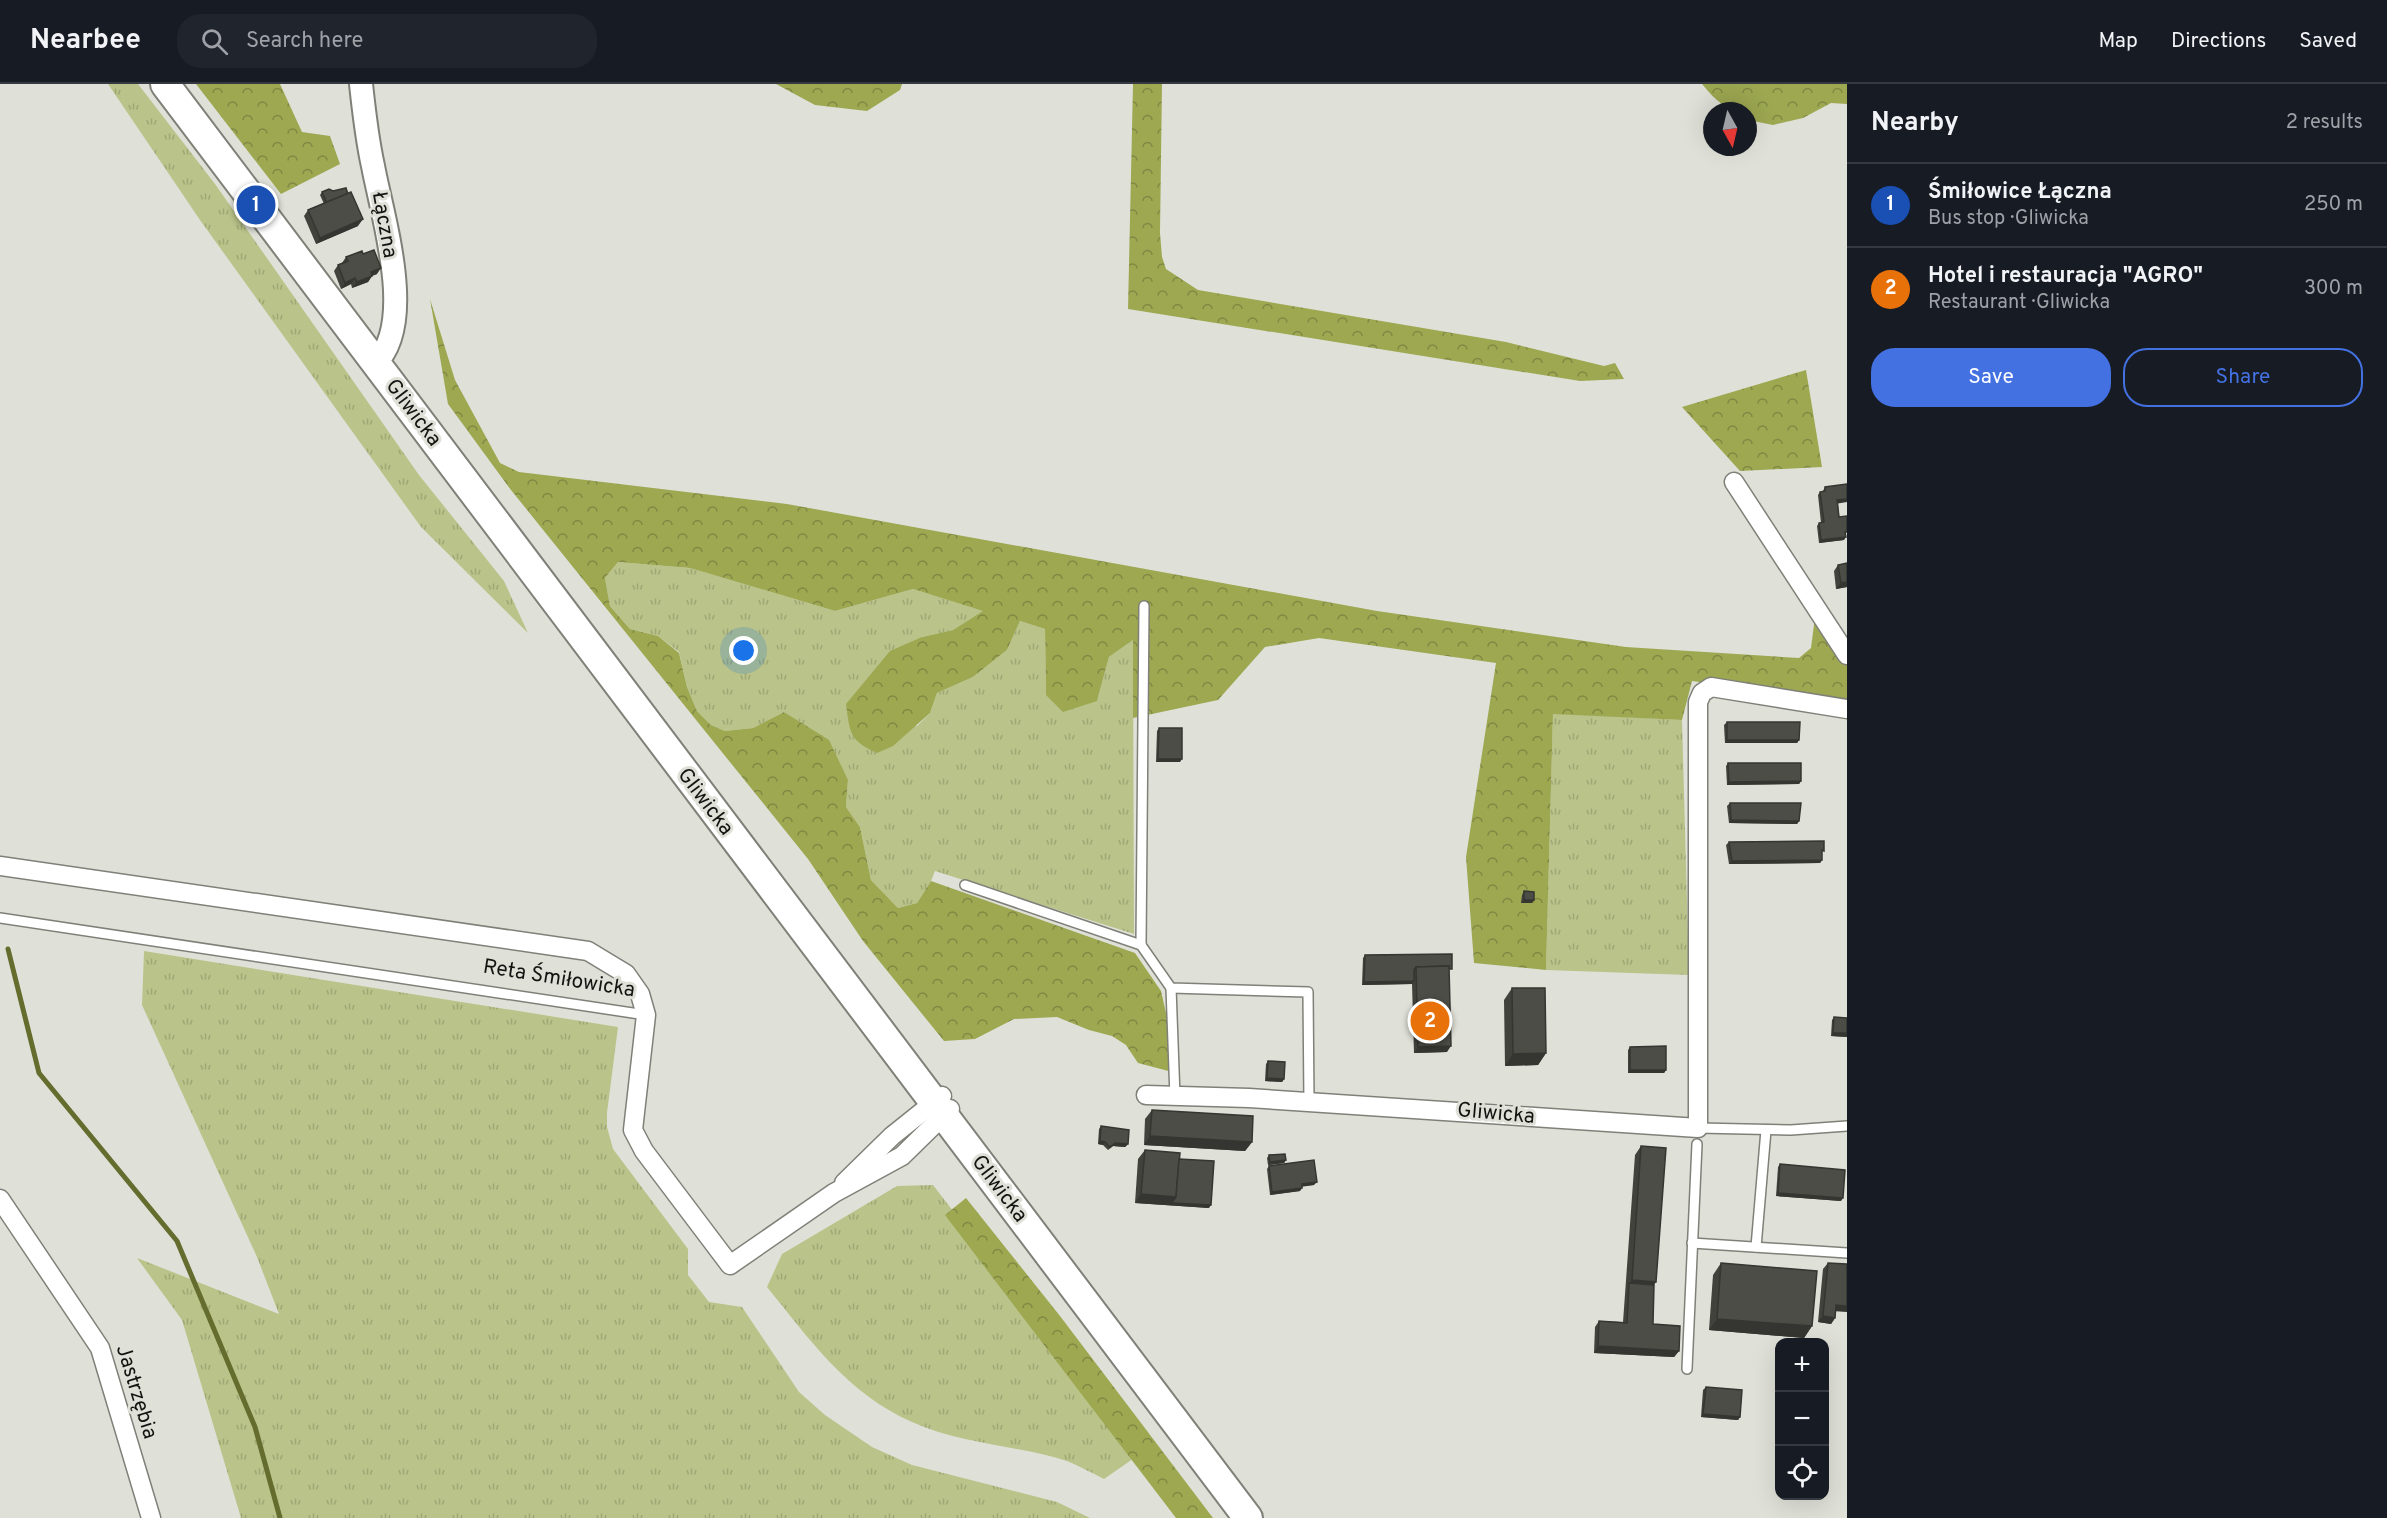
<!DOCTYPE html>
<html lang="en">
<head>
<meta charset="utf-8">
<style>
  body { margin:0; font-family:Overpass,sans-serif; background:#20242c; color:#f1f3f6 }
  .controls { position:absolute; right:18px; bottom:18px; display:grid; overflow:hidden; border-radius:12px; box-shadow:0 6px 24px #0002 }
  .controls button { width:54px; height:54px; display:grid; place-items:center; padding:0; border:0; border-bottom:2px solid #363941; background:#171b24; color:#f1f3f6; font:30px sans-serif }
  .compass { position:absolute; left:1703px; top:18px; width:54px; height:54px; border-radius:50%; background:#171b24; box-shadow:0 6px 24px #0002; rotate:172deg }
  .you { position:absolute; left:744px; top:567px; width:21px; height:21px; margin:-15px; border:4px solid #fff; border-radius:50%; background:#1a73e8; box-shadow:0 0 0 9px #1a73e833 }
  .badge { display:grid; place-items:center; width:39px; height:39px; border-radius:50%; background:#4471e2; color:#fff; font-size:20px; font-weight:700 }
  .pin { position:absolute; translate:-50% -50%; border:3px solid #fff; box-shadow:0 2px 6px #0006 }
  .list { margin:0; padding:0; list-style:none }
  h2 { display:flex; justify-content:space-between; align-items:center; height:78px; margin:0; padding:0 24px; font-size:26px }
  h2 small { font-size:20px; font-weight:400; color:#9ea1a6 }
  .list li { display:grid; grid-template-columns:39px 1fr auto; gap:18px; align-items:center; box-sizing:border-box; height:84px; padding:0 24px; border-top:2px solid #363941 }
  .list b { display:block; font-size:22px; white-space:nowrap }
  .list p { margin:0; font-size:20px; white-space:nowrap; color:#9ea1a6 }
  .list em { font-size:20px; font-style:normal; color:#9ea1a6 }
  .actions { display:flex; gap:12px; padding:18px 24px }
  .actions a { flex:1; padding:14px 0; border:2px solid #4471e2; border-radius:24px; text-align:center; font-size:21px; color:#4471e2 }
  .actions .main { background:#4471e2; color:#fff }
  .icon { flex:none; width:33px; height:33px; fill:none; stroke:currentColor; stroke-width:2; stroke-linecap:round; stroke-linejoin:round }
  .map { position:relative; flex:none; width:1847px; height:1434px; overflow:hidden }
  header { display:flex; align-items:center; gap:36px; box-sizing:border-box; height:84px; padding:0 30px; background:#171b24; border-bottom:2px solid #363941 }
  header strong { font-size:28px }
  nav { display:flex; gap:33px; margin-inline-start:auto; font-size:21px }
  .search { width:420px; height:54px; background:#20242c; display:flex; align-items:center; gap:15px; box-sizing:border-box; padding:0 21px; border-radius:24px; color:#9ea1a6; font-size:22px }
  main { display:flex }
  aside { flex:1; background:#171b24 }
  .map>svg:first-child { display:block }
</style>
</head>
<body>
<header>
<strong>Nearbee</strong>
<div class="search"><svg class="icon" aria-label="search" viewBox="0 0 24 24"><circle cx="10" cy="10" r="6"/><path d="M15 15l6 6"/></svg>Search here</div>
<nav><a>Map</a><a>Directions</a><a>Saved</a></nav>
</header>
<main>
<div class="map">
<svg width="1847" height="1434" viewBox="0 0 1847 1434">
  <defs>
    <pattern id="grass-tufts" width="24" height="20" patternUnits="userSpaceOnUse" patternTransform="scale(1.5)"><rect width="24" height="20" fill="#bac389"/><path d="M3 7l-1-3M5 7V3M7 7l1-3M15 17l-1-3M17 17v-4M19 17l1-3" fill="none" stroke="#9fa775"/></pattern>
    <pattern id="forest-crowns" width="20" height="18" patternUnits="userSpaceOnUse" patternTransform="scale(1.5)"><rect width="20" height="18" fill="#9da851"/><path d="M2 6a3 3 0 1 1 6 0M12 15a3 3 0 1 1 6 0" fill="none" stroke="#7f8842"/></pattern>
  </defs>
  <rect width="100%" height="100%" fill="#dfe1d8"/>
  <g fill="url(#grass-tufts)">
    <path d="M108,0H138L215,100L419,391L504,497L528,549L421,443L200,136Z"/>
    <path d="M618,478L690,484L835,527L913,505L984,527L953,546L922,553L869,595L847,620L917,642L930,629L937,609L973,593L1007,566L1020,537L1045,545L1046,611L1097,617L1109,573L1133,556L1134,850L935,787L931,797L917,819L898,824L871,796L860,743L846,723L848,696L803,641L784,628L753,644L725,647L711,641L697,627L687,603L679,568L658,552L630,545L610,522L605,494Z"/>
    <path d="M1553,629L1682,636L1689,891L1546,886Z"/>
    <path d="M144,867L618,943L607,1029V1043L613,1065L688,1165V1191L709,1218L742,1223L799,1308L825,1331L872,1363L912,1381L1057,1418L1090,1434H241L182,1236L137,1174L279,1230L257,1173L142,921Z"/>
    <path d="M933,1101L1140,1370L1104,1395C1092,1389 1079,1382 1067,1377C1016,1361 961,1360 912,1338C848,1310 810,1256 767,1203L782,1170L897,1102Z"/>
  </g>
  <g fill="url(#forest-crowns)">
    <path d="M196,0H280L302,48L330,52L340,80L281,110Z"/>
    <path d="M776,0H902L900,6L867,27L815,21Z"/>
    <path d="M1133,0H1162L1160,149L1162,173L1166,185L1198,206L1506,258L1604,282L1615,279L1624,295L1580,297L1128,225Z"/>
    <path d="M1702,0H1847V20L1831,19L1803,34L1773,41L1748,36V27C1726,27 1716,17 1702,0Z"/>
    <path d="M430,215L455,296L500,379L519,388L787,420L1377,527L1626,563L1799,574L1811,564L1815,533L1847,581V618L1692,597L1682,636L1553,630L1546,886L1474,879L1466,773L1496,579L1319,554L1265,563L1218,616L1133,634V556L1109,573L1097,617L1063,628L1046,611L1045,545L1020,537L1007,566L973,593L937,609L930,629L893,662L877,669C849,656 850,649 846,620L890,567L922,553L953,546L983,527L913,505L835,527L690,484L618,478L605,494L610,522L630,545L658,552L679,569L687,603L697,627L711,641L725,647L753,644L784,628L829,656L848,696L846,723L860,743L871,796L898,824L917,819L931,797L1135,869L1161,907L1180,990L1138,979L1126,961L1112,952L1089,946L1057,933L1014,935L975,955L944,957L863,857L808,775L511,406L448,320Z"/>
    <path d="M1806,286L1822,383L1740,387L1682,323Z"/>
    <path d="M966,1114L1060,1232L1213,1434H1176L945,1131Z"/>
  </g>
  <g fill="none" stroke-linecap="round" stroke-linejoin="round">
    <path stroke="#646c2e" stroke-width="5" d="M8,865L39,989L177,1157L255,1343L280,1434"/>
    <g stroke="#7f8078" stroke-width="12">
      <g id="service">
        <path d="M965,801L1141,861L1171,904L1308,908L1309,1019"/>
        <path d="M0,834L646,931"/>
        <path d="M1141,861L1144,522"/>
        <path d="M1171,904L1175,1013"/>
        <path d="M1698,1044L1791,1046L1847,1042"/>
        <path d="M1692,1159L1847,1169"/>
        <path d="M1756,1163L1766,1046"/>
        <path d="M1687,1285L1697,1060"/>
      </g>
    </g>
    <g stroke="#7f8078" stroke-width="21">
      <g id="minor">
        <path d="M1734,398L1847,571"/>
        <path d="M0,782L588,867L626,890L640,910L646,931L633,1046L644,1067L730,1181L834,1109L902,1072L950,1025"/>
        <path d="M1146,1011L1249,1014L1698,1044V618L1702,609L1711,603L1847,625"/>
        <path d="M844,1099L892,1052L942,1012"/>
        <path d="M0,1115L100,1264L151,1434"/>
      </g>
    </g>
    <g stroke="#7f8078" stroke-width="26">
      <path id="tertiary" d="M361,0C364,28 367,55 373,82C382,131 417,240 375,279"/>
    </g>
    <g stroke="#7f8078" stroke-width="32">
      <path id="primary" d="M165,0L1248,1434"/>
    </g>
    <use href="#service" stroke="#fff" stroke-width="9"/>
    <use href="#minor" stroke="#fff" stroke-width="18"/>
    <use href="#tertiary" stroke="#fff" stroke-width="22"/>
    <use href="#primary" stroke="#fff" stroke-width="28"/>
  </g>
  <g fill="#41423c">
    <path d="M322,108L358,142L316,160L304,132L308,126L324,120L320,111Z"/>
    <path d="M363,170L377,190L372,192L368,198L352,204L351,200L341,205L334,187L338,181L342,179L346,173Z"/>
    <path d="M1825,403L1838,419L1839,433L1845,451L1844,456L1819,459L1817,442L1819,439H1821L1818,411L1820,408L1823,407Z"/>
    <path d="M1847,479V503L1836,505L1834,487L1838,481Z"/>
    <path d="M1727,638L1799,656L1797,659H1725L1724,641Z"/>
    <path d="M1159,644L1180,678H1156L1157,647Z"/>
    <path d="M1728,679L1801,697L1799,700L1727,701L1726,682Z"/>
    <path d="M1730,719L1799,737L1797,740L1729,739L1727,722Z"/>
    <path d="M1729,758L1822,769V776L1820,779L1729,780L1726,761Z"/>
    <path d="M1524,807L1532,819H1521L1522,811Z"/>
    <path d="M1365,871L1449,888L1447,968L1414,969L1412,900L1362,901L1363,874Z"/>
    <path d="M1512,904L1546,969L1538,981L1505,982L1504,916Z"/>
    <path d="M1834,933L1847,934V953L1831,952L1832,936Z"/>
    <path d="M1630,963L1666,986L1664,989H1628V966Z"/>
    <path d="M1268,977L1284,995L1282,998L1265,997L1266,980Z"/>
    <path d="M1152,1026L1252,1058L1245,1067L1144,1061L1145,1035Z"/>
    <path d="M1101,1042L1128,1060L1125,1063L1113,1062L1108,1066L1103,1061L1098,1060L1099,1045Z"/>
    <path d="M1641,1062L1654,1201L1653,1240L1679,1267L1674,1273L1594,1269L1595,1243L1599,1237L1623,1238L1635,1071Z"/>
    <path d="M1145,1066L1179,1075L1209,1124L1135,1119L1138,1075Z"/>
    <path d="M1269,1071L1286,1076L1284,1079L1268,1081L1267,1074Z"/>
    <path d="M1780,1080L1841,1117L1776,1112L1778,1083Z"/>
    <path d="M1269,1082L1314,1101L1302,1102L1300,1107L1270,1111L1267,1085Z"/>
    <path d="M1721,1179L1812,1242L1804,1254L1709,1246L1713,1191Z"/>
    <path d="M1828,1179L1836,1227L1835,1234L1831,1240L1818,1238L1823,1185Z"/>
    <path d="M1706,1303L1740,1333L1738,1336L1701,1333L1703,1306Z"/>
  </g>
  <g fill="#353631">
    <path d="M363,135L358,142L316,160L320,154Z"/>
    <path d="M381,184L377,190L371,192H372L368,198L352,204L357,198L371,188Z"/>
    <path d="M355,194L351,200L341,205L345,199Z"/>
    <path d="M1847,415V418L1835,420L1837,416Z"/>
    <path d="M1846,453L1844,456L1819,459L1821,456Z"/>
    <path d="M1847,498V503L1836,505L1841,499Z"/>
    <path d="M1727,656H1799L1797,659H1725Z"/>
    <path d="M1158,675H1182L1180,678H1156Z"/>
    <path d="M1801,697L1799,700L1727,701L1729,698Z"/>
    <path d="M1731,736L1799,737L1797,740L1729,739Z"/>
    <path d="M1822,776L1820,779L1729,780L1732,777Z"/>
    <path d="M1524,816H1534L1532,819H1521Z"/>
    <path d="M1414,897L1412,900L1362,901L1364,898Z"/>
    <path d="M1833,949H1847V953L1831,952Z"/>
    <path d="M1451,962L1447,968L1414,969L1418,963Z"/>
    <path d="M1546,969L1538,981L1505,982L1513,970Z"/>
    <path d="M1630,986H1666L1664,989H1628Z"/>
    <path d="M1267,994L1284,995L1282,998L1265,997Z"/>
    <path d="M1150,1052L1252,1058L1245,1067L1144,1061Z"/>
    <path d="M1100,1057L1105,1058L1103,1061L1098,1060Z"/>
    <path d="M1115,1059L1128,1060L1125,1063L1113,1062L1108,1066Z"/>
    <path d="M1286,1076L1284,1079L1268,1081L1270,1078Z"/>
    <path d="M1317,1098L1314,1101L1300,1103L1302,1100Z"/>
    <path d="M1302,1104L1300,1107L1270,1111L1272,1108Z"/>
    <path d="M1778,1109L1843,1114L1841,1117L1776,1112Z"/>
    <path d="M1141,1110L1176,1113L1211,1121L1209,1124L1135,1119Z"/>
    <path d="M1632,1196L1656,1198L1650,1207L1629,1199Z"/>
    <path d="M1836,1221L1847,1222V1228L1832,1227Z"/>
    <path d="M1823,1232L1835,1234L1831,1240L1818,1238Z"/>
    <path d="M1717,1235L1812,1242L1804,1254L1709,1246Z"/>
    <path d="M1598,1262L1679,1267L1674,1273L1594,1269Z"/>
    <path d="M1703,1330L1740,1333L1738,1336L1701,1333Z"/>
  </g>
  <g fill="#4c4d46" stroke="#353631" stroke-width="1.5">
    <path d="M346,104L348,110L327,119L322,108L329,105L333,107Z"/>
    <path d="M351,108L363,135L320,154L308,126Z"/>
    <path d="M374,166L381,184L371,188L372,192L357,198L355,194L345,199L338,181L348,177L346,173L362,167L363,170Z"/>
    <path d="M1847,400V415L1837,416L1839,433L1847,432V448H1845L1846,453L1821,456L1819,439L1824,438L1820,408L1825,407V403Z"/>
    <path d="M1847,479V498L1841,499L1838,481Z"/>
    <path d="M1727,638H1800L1799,656H1727Z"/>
    <path d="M1159,644H1182V675H1158Z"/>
    <path d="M1728,679H1801V697L1729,698Z"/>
    <path d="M1730,719H1801L1799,737L1731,736Z"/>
    <path d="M1824,757V767L1822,766V776L1732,777L1729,758Z"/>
    <path d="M1524,807L1534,808V816H1524Z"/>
    <path d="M1452,870V885H1449V882L1416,883L1414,886V897L1364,898L1365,871Z"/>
    <path d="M1449,882L1451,962L1418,963L1416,883Z"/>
    <path d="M1512,904H1545L1546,969L1513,970Z"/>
    <path d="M1834,933L1847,934V949H1833Z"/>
    <path d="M1666,962V986H1630V963Z"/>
    <path d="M1268,977L1285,978L1284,995L1267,994Z"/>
    <path d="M1152,1026L1253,1032L1252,1058L1150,1052Z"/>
    <path d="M1101,1042L1129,1046L1128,1060L1115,1059L1110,1063L1105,1058L1100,1057Z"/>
    <path d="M1641,1062L1666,1064L1656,1198L1632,1196Z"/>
    <path d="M1145,1066L1180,1069L1176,1113L1141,1110Z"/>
    <path d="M1285,1070L1286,1076L1270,1078L1269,1071Z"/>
    <path d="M1179,1075L1214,1077L1211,1121L1172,1119L1176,1113Z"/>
    <path d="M1314,1076L1317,1098L1302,1100V1104L1272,1108L1269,1082Z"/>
    <path d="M1780,1080L1845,1086L1843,1114L1778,1109Z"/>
    <path d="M1721,1179L1817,1187L1812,1242L1717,1235Z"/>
    <path d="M1828,1179L1847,1180V1222L1836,1221L1835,1234L1823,1232Z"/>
    <path d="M1629,1199L1654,1201L1653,1240L1680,1242L1679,1267L1598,1262L1599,1237L1627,1239Z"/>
    <path d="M1706,1303L1742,1306L1740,1333L1703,1330Z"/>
  </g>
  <g text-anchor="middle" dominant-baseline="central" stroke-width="6" stroke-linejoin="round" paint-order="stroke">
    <g font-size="21" fill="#131411" stroke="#dfe1d8">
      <text transform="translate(384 141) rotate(80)">Łączna</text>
      <text transform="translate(413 329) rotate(53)">Gliwicka</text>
      <text transform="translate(705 718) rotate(53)">Gliwicka</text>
      <text transform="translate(559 895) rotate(9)">Reta Śmiłowicka</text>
      <text transform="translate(1496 1030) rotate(5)">Gliwicka</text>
      <text transform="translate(999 1105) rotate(53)">Gliwicka</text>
      <text transform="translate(136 1308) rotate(73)">Jastrzębia</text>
    </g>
  </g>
</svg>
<div class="controls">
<button>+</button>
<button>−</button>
<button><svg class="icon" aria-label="locate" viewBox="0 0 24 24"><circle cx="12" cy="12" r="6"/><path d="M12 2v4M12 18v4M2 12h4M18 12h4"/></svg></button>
</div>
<svg class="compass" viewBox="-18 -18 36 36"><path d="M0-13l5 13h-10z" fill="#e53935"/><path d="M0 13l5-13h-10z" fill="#9ea1a6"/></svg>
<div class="you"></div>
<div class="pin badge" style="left:256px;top:121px;background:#1a4fb4">1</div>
<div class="pin badge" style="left:1430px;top:937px;background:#e8710a">2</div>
</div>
<aside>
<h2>Nearby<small>2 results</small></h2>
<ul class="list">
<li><span class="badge" style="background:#1a4fb4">1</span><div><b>Śmiłowice Łączna</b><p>Bus stop · Gliwicka</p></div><em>250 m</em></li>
<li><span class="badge" style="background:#e8710a">2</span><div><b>Hotel i restauracja &quot;AGRO&quot;</b><p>Restaurant · Gliwicka</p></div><em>300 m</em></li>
</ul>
<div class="actions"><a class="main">Save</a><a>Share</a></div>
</aside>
</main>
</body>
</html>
